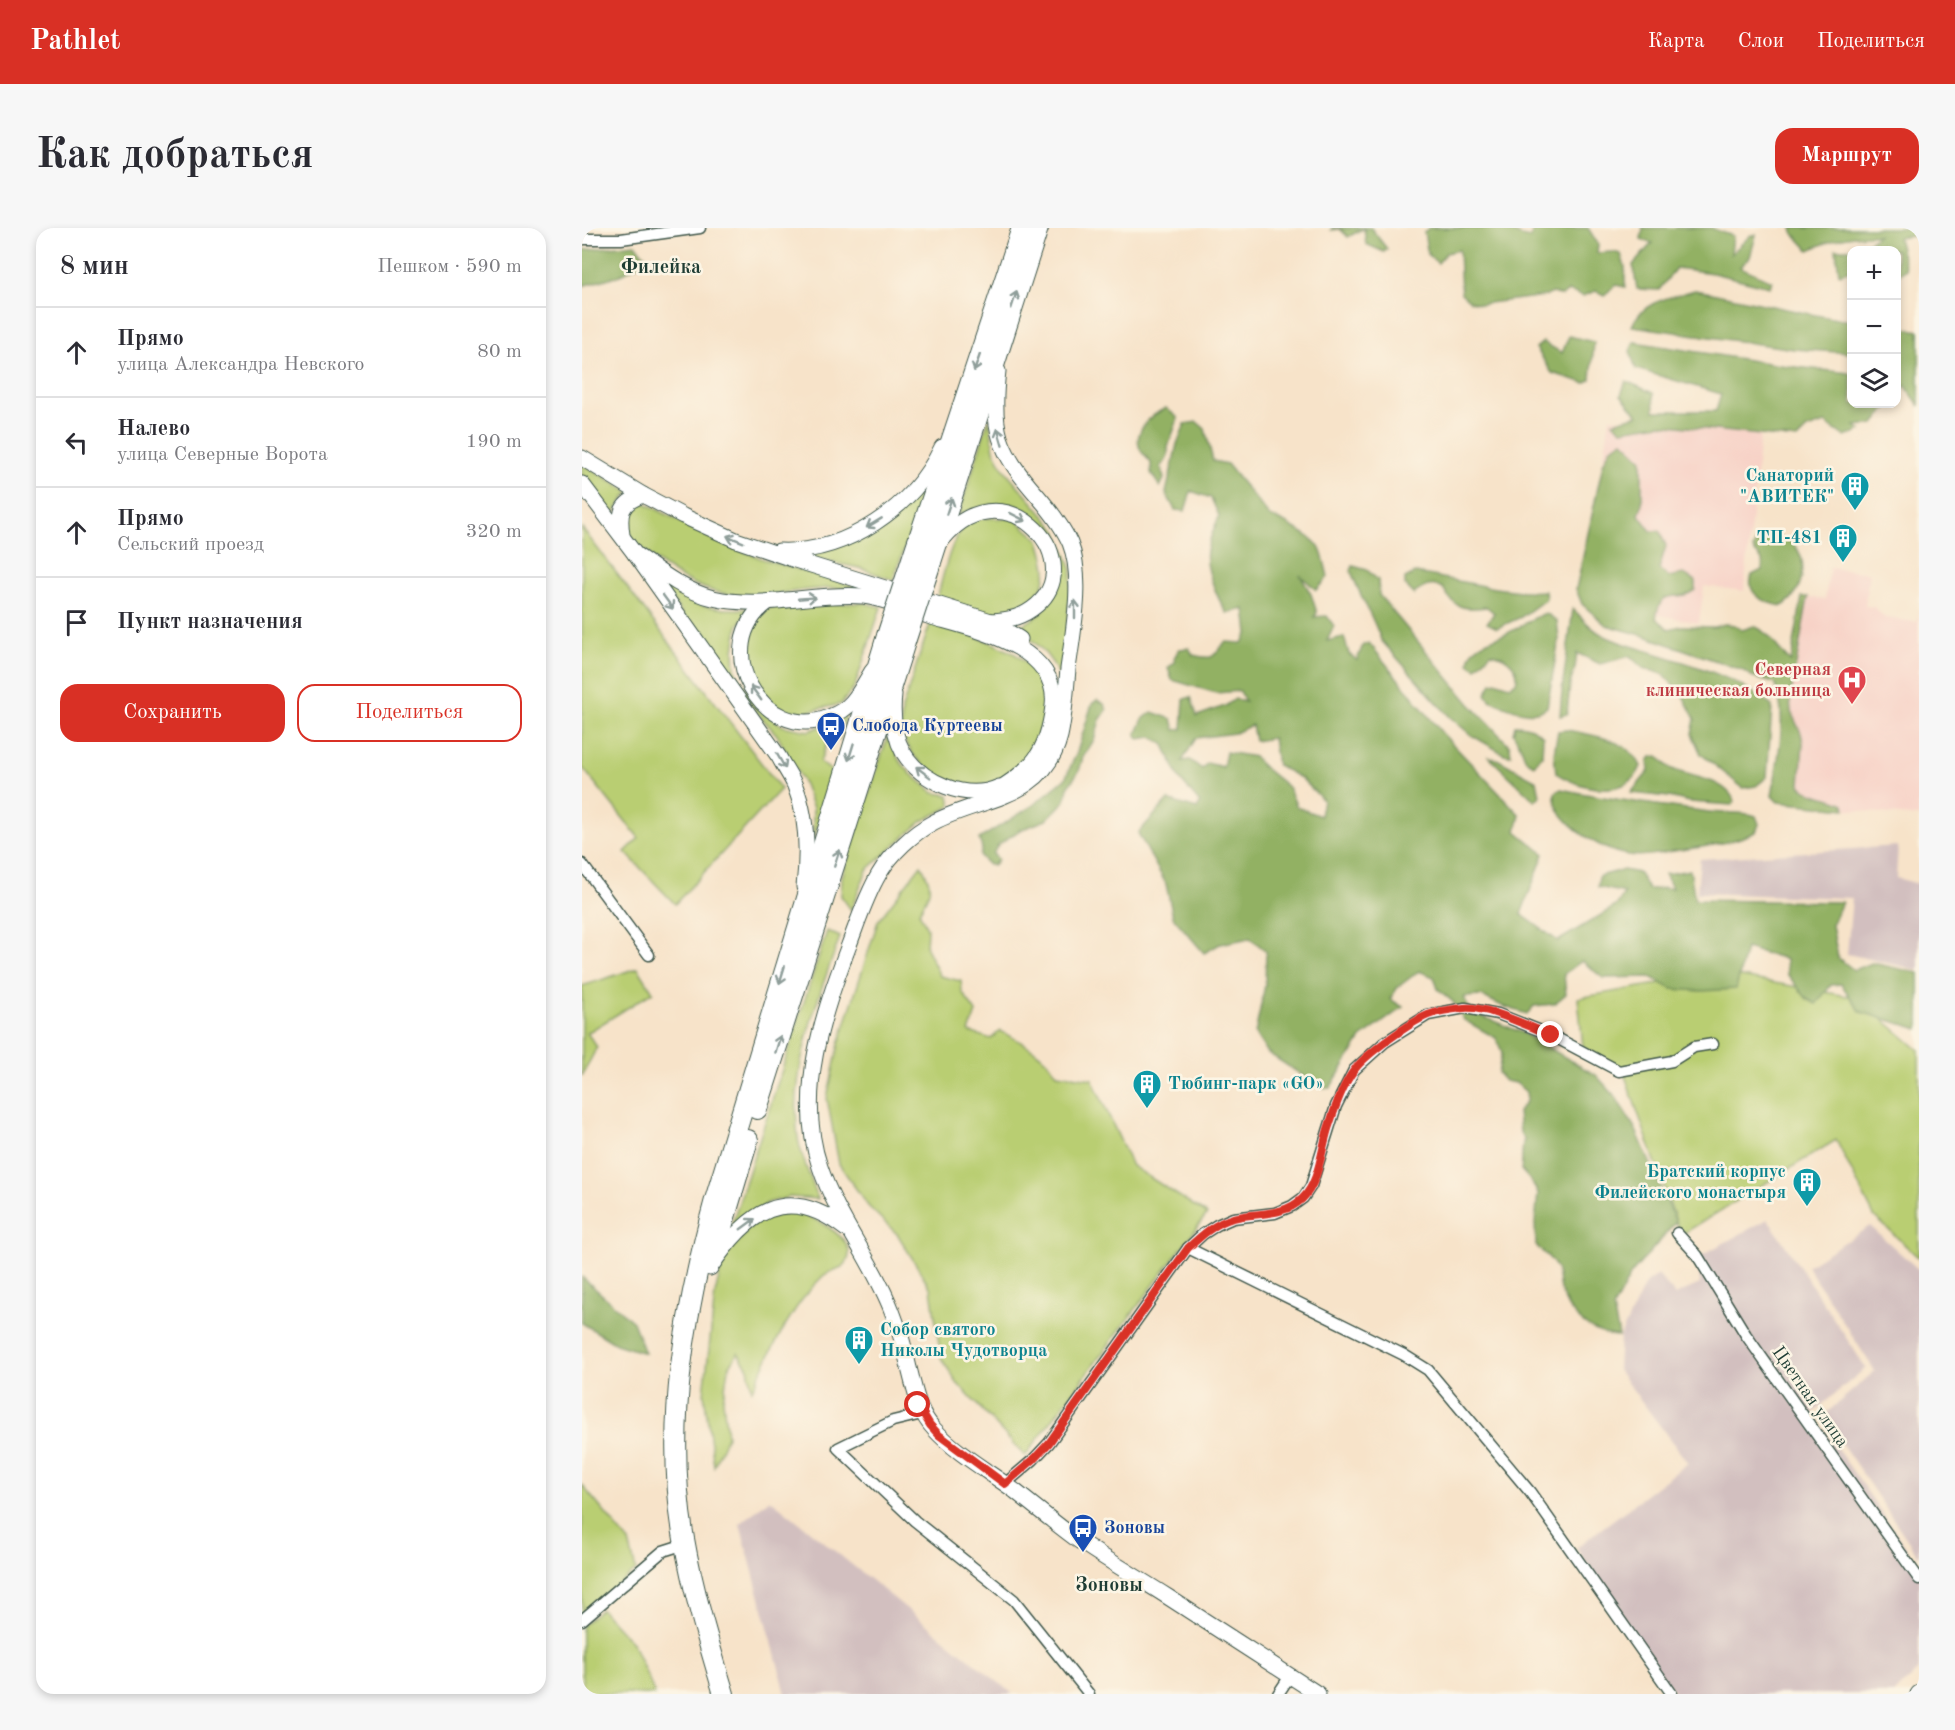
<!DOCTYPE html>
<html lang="ru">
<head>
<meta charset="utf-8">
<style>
  body { margin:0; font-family:"Old Standard TT",serif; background:#f7f7f7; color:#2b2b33 }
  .controls { position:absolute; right:18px; top:18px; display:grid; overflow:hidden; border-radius:12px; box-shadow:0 3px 9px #0003 }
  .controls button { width:54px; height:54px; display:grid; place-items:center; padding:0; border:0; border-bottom:2px solid #e1e1e2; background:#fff; color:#2b2b33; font:30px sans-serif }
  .stop { position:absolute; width:18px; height:18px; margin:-14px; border:4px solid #d93025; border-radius:50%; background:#fff }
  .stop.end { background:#d93025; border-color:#fff; box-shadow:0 2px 6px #0008 }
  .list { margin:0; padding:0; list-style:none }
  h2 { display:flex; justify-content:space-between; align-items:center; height:78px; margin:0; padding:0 24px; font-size:26px }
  h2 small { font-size:20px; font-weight:400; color:#7c7c81 }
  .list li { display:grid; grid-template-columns:39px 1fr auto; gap:18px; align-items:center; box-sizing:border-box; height:90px; padding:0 24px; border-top:2px solid #e1e1e2 }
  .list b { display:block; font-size:22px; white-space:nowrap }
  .list p { margin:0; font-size:20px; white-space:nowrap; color:#7c7c81 }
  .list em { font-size:20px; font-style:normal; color:#7c7c81 }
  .actions { display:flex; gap:12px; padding:18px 24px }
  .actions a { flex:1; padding:14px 0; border:2px solid #d93025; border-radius:18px; text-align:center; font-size:21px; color:#d93025 }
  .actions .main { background:#d93025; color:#fff }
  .icon { flex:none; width:33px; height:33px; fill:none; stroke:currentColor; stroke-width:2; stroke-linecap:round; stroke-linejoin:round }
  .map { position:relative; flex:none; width:1337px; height:1466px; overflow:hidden; border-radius:18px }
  header { display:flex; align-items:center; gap:36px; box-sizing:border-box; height:84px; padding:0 30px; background:#d93025; color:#fff }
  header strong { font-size:28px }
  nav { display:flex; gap:33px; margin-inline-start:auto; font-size:21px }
  .intro { display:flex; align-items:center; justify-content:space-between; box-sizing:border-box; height:144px; padding:0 36px }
  h1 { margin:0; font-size:42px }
  .button { padding:15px 27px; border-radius:18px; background:#d93025; color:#fff; font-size:21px; font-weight:700 }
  main { display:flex; gap:36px; padding:0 36px }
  aside { flex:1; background:#fff; border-radius:18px; box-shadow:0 3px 9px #0003 }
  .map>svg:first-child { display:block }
</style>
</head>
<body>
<header>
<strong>Pathlet</strong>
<nav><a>Карта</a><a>Слои</a><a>Поделиться</a></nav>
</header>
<div class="intro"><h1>Как добраться</h1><a class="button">Маршрут</a></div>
<main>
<aside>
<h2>8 мин<small>Пешком · 590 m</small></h2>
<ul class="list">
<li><svg class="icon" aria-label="ahead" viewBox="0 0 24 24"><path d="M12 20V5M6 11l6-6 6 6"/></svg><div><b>Прямо</b><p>улица Александра Невского</p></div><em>80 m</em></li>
<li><svg class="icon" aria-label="left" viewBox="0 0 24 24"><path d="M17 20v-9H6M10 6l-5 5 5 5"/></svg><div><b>Налево</b><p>улица Северные Ворота</p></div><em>190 m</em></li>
<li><svg class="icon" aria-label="ahead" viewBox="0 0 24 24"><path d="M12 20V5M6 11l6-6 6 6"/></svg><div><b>Прямо</b><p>Сельский проезд</p></div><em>320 m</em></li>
<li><svg class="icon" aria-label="arrive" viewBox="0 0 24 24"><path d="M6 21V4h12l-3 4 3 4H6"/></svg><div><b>Пункт назначения</b></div></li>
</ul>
<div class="actions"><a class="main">Сохранить</a><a>Поделиться</a></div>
</aside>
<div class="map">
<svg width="1337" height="1466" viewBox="0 0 1337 1466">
  <rect width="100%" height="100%" fill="#fcf5e5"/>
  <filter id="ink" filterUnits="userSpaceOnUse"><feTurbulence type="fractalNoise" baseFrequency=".0167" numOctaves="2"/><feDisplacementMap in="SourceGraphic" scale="12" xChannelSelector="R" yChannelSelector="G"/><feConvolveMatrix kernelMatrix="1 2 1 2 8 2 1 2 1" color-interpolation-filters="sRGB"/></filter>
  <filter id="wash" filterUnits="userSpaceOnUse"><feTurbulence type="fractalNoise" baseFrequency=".008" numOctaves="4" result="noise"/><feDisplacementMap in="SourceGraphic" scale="24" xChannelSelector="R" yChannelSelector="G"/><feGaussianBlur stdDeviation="1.35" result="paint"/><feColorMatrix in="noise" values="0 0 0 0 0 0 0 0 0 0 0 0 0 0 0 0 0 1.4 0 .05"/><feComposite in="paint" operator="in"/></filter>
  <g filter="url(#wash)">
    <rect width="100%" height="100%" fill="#f7e3c9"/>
    <g fill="#f7d1c6">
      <path d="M1028,190L1178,208L1162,363L1122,358L1117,395L1000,371Z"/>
      <path d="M1248,340L1287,345L1283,378L1292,379L1303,390L1335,394L1337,384V589L1196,574L1190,568L1220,369L1243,371Z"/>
    </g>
    <g fill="#d2bfbf">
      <path d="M1316,618L1314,650L1337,656V742L1265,726L1270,670L1115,665L1118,631Z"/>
      <path d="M1186,991L1284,1140L1230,1185L1337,1338V1441L1312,1466H1093L994,1320L1106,1235L1036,1142L1038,1109L1063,1056L1076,1047L1093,1067L1118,1056L1116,1029Z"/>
      <path d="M1288,998L1337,1042V1329L1241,1188L1293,1143L1225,1038Z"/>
      <path d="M188,1271L431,1466H204L158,1296Z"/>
    </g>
    <g fill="#b9ce72" stroke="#6c8653" stroke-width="1.5">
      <path d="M407,190L412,222L421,240L475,303L490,342L480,453C469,428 454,411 429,400C473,391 491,340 468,302C465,297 459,294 455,290C446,283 438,277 426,276C409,275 393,280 377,286Z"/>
      <path d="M0,235L47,264L31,286L0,247Z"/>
      <path d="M348,251L311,352L278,340L217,328L281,310L305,296Z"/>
      <path d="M61,274L131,311L181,331L303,367C287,364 270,359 253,360C221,360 183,370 152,367C115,364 69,335 47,306C37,293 49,278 61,274Z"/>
      <path d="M433,291L457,312L462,330L464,341L462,355L452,371L438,382L409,388L355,371C361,350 369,301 391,292C399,288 423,291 433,291Z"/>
      <path d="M0,300L199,561L93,676L43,624L57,610L0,539Z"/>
      <path d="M72,348L118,377L142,381H167L156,398L152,422L153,442L159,454L184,486L201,498L227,503L246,495L265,483L257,512L247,509L238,534L251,544L244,575L231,612V580L221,554L195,507L171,480Z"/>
      <path d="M283,375L299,379L273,458L259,476L222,484L203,482L185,472L174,458L164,426L174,392L185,381L201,377Z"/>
      <path d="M349,393L406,413L433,426L448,438L460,457L464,490L447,533L419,553L391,559L360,550L344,540L333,529L324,515L319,499L320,481Z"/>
      <path d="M308,501L316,531L329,546L352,565L367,567L369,578L340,593L285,642L269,682L259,668L260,649Z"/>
      <path d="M339,637C352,658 349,664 337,684L345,700L344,720L358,748L379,753L380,764L394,784L387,804L409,811L418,803C441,815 461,824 475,846L510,851L550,938L625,986L443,1228L375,1155L359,1130L349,1061L316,1007L286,978L257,936L245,870L257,816L296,693Z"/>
      <path d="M245,703L258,709C235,772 207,842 216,910C219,930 230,952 236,971L207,969L185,975L146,1008Z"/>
      <path d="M56,740L71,764L5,805L15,819L0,848V758Z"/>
      <path d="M1137,745L1276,770L1337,822V1030L1292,988L1254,912L1099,1007L1043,848L1001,819L996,770Z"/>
      <path d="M212,982C227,988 268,1006 267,1026C266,1043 250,1040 241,1048C209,1078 189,1124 170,1162L166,1140L156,1125L146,1141L141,1172L145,1208L132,1238L122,1166L133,1066L142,1028L173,994Z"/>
      <path d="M0,1257L47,1314L54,1342L0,1388Z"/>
      <path d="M19,1381L51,1416L73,1466H0V1397Z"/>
    </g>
    <g fill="#92b164" stroke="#58774c" stroke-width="1.5" fill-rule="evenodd">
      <path d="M750,0H789L805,21L802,24L784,16L782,0L766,9L758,1L749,2Z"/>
      <path d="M847,0H922L939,8L948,10L952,0H1006L1016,16L1015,25L1031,24L1039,26L1043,39V59L1034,57L1022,67L1014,63L1001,68L986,63L980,68L971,65L964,68L899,76L888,73L879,65L877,22L864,25L856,35L846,27L842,4Z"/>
      <path d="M1060,0H1129L1151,8L1149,26L1169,7H1174L1168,29L1158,39L1190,53L1188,59L1131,45L1094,40L1077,62L1055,61L1051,37L1070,15L1059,11L1061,1Z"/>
      <path d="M1210,0H1337V7L1316,10L1324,41L1315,48L1314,22H1270L1269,42L1257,46L1254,21H1278L1296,7C1268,6 1252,11 1227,22L1212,6Z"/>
      <path d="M53,16L66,31L38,47L0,58V22Z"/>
      <path d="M1113,62C1165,71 1217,86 1269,93V125L1212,121L1050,98C1060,73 1089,69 1113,62Z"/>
      <path d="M1315,99L1337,103V177L1323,157L1315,168Z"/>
      <path d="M987,108L1012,114L1009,151L1003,155L970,145L954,120L961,114L980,125Z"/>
      <path d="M1052,114L1205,138L1267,145L1269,146L1270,176H1308L1292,196L1273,198L1279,202L1263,209L1243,195L1225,201L1215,211L1078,196L1040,202L1031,194L1056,187L1039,167L1044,153L1071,165L1072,183H1134L1139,166L1054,141L1048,123Z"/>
      <path d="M584,180L596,190L586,219V228L583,234L579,238L582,251L578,259L569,245V235C566,231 562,227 559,223C549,204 569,187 584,180Z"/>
      <path d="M615,194L623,201L631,233L645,236L688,289C698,291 705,296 714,301C741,316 739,320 746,349L734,362L718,347L729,366L735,385L732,389L745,388L752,398L745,413L762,409L767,426L775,432L781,417L787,415L860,505L938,587L934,603L962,626L939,686L976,713L1034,678L1043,665L1016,659L1017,648L1041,642L1057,645L1066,661L1090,660L1083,646L1108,642L1113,672L1260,674L1250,697L1256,730L1272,742L1290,735L1337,745V801L1279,784L1259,756L1249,757L1234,776L1225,771L1205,746L1204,731L1164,720L1154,761L1119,763L1090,761L1068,749L1021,750L1000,733L982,746L984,766L972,776L952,778L945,786L920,778L900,768L882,769L887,783L941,805L1014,847L1033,868L1053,900L1094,994L1049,1046L1031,1080L1037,1108C1010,1108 986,1087 978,1061C976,1054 977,1045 973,1038C970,1030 960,1024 954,1018L953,995L956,965L948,952L939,942C941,930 939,922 942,911L938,904L936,884L945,872L944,864L934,855L923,853L916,845L920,824L914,810L882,792L871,774L856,761L852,749L837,743L816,759L808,771L821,779L779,810L748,860L738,859L686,825L673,806L683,757L684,723L668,710L638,716L622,725L591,689L584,656L556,605L586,572L615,581L618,575L597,550L582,517L570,509L557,511L554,507L561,491L570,484L590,491L593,502L600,501L602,471L609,469L615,488L643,478L653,471L663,474L658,463L634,465L590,452L586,440L593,434L592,430L597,421L607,420L611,427C631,432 631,430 643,414L660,415L666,405L663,381L645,385C636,372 622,339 625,323C627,311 633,299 637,288L629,270L609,263L603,283L593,282L584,265L595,216L603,196ZM670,497L673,513L691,510L695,537L719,550L741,572L738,588L715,579L706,559L679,537L673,529L644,524L641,539L625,535L620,541L608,532L600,533L614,510L653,505Z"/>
      <path d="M1041,213L1060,231V277L1057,287L1069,303H1078L1084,318L1077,341L1086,349L1102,346L1113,353V362C1095,376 1079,356 1074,390L1087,401L1099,398L1132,399L1142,396L1153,397L1160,402L1172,398C1189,405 1195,422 1209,434L1220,369H1226L1208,470L1209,484L1219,505L1221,515L1218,557C1228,568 1248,569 1262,576L1263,581L1196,574L1190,568C1195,537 1207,483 1192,455L1173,450L1160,442L1063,408L1024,397L1000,376L994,361L1021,236L1028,221Z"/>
      <path d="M1189,307C1198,309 1205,310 1211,316C1229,333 1220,368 1200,378C1184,375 1163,367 1170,347L1180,342C1182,328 1177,331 1171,321L1175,310L1179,308Z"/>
      <path d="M771,338L785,342L796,352L797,367L888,476L928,518L929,527L922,526L889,507L868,489L799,412C791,388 777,367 769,343Z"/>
      <path d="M833,345C874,351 922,366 963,363L964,371L939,389L915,400L905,395L912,385L905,379C883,382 872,381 861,360C850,355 842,358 832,366L823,357V350Z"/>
      <path d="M991,381C1000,390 1008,400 1019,406C1035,415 1054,419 1072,425C1112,437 1157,450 1190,478L1185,549L1174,558L1161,560L1119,526L1110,506L1113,491L1101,468L1081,446L1061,440L1048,428L1018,436L995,425L993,440L988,456L985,486L978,488L980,462Z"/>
      <path d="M964,385L975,393L977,411L965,479C951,492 924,479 908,472L904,466L910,455L916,454L928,458L934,454C939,439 923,427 909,425L894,440L887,435C888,416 907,413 921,407C936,401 949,390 964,385Z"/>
      <path d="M515,472L522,476L525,482L518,492L512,512L501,529L497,543L486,559L483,573L464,592L438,602L416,617L411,626L416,631L412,637H407L398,628L400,620L397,611L450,578L483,551L495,524L510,476Z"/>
      <path d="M933,497C945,497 952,500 961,508L960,528L952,537L944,532L939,519L931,505Z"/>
      <path d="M985,502C1012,508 1046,510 1059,538C1046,572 997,561 974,545L972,525L976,503Z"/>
      <path d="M1076,528C1080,532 1085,539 1090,541C1112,551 1140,549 1153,573L1150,577L1108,574L1087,569L1049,565L1067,543L1066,533L1069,529Z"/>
      <path d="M907,529L915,531L955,553L958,568L953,573Z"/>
      <path d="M979,561C1028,572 1077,577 1127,584C1143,586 1159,583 1174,588L1177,596L1174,604C1147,616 1120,619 1092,623C1077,626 1062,629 1046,627C1026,624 1003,610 989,597C979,587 972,578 973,565Z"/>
      <path d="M0,1049L51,1094L63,1125L34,1116L0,1095Z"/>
    </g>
  </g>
  <g filter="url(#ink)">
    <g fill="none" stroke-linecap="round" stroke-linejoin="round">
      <g stroke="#3f564a" stroke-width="13">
        <g id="street">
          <path d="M0,11H39L118,0"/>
          <path d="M0,636L67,727"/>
          <path d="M1095,1005L1115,1027L1164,1107L1337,1351"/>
          <path d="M606,1020L822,1127L846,1142L948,1264L1090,1466"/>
          <path d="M340,1186L311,1193L256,1220L333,1293L432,1372L507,1466"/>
          <path d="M423,1256L451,1232L467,1215L606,1020L621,1006L635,997L651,990L693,985L710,978L721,970L729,958L754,878L772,842L803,814L846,787L883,780L916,786L969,807L1037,843L1090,833L1112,819L1131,816"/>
          <path d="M0,1392L81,1323L103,1316"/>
          <path d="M696,1466L708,1448"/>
        </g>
      </g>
      <g stroke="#3f564a" stroke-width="17">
        <g id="secondary">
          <path d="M416,143C409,200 416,223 454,266C467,281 480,297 488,315C502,350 491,404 486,441C484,463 483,486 478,508C462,572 400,569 352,594C331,605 309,626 297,646C284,668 276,693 267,717C241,786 213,865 238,939C255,990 291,1033 310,1083C317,1101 323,1121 327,1140C333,1162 336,1184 352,1201C375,1226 406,1243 433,1263C453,1279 473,1295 493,1310C523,1331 555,1349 586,1369C636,1401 686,1434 736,1466"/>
          <path d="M0,230L61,267L101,288L154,312L213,332L409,393L438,411"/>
          <path d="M0,256L53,326L197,529C202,539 209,548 213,558C226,590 226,625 222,659"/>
          <path d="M40,307C37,285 38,275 61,267"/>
          <path d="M357,316C418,233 509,329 455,377C441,389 428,392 409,393"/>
          <path d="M197,323C264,326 332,279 360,219"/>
          <path d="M53,326C77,343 102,363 131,370C181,382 231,364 281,368C301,370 327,382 346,388C389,401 478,417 471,478C465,527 450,541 409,566"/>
          <path d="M186,374C124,419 182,517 247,489C255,486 264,481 270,474C278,465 284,453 290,443"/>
          <path d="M312,466C310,486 311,506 321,524C339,554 384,574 417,559"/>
          <path d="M128,1040C165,984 204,954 264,1001"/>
          <path d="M1336,1466L1337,1465"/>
        </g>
      </g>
      <g stroke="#3f564a" stroke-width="22">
        <g id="highway">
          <path d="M331,328L440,0"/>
          <path d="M349,334L456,0"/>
          <path d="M175,881L323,414"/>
          <path d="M134,1019L166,912"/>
          <path d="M142,1466C127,1416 111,1363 102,1311C82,1197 103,1082 133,972L305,408"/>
        </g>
      </g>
      <use href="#street" stroke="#fff" stroke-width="10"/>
      <use href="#secondary" stroke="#fff" stroke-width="15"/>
      <use href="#highway" stroke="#fff" stroke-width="20"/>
      <g stroke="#3f564a" stroke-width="22" stroke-linecap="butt">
        <g id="highway-bridge">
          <path d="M305,408L331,328"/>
          <path d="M323,414L349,334"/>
        </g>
      </g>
      <use href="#highway-bridge" stroke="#fff" stroke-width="20"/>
    </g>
    <defs><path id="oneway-shaft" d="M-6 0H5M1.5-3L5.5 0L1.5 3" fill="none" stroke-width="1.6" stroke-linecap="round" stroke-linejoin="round" transform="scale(1.5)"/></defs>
    <g stroke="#8f9e9a">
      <use href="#oneway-shaft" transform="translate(432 72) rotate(-72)"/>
      <use href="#oneway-shaft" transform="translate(395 135) rotate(109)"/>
      <use href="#oneway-shaft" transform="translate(418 209) rotate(-106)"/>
      <use href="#oneway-shaft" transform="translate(367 278) rotate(-72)"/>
      <use href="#oneway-shaft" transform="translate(436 289) rotate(27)"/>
      <use href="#oneway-shaft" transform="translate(292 295) rotate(149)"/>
      <use href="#oneway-shaft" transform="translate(153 311) rotate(-158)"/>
      <use href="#oneway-shaft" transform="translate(225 370) rotate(-5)"/>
      <use href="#oneway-shaft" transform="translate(86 374) rotate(54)"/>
      <use href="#oneway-shaft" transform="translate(493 381) rotate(-90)"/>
      <use href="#oneway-shaft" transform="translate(174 465) rotate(-126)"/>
      <use href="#oneway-shaft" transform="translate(269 524) rotate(107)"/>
      <use href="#oneway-shaft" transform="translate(199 533) rotate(60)"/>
      <use href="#oneway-shaft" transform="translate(341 544) rotate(-143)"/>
      <use href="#oneway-shaft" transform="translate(255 630) rotate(-72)"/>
      <use href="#oneway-shaft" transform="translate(200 747) rotate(107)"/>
      <use href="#oneway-shaft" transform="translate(196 816) rotate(-73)"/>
      <use href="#oneway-shaft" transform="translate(166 996) rotate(-36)"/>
    </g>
  </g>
  <g fill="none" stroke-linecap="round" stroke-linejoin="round" filter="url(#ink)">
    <path stroke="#d93025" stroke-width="8" d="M336,1177L348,1197L357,1207L423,1256L451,1232L467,1215L606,1020C619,1008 633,995 651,990C675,984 701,989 720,971C739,953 739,918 748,895C754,877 761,856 773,841C784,826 829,794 846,787C856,783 871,781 882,780C906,778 945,798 969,807"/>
  </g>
  <defs>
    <g id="building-pin" transform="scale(1.5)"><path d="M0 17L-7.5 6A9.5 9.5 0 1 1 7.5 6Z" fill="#0f9aa8" stroke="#fcf5e5"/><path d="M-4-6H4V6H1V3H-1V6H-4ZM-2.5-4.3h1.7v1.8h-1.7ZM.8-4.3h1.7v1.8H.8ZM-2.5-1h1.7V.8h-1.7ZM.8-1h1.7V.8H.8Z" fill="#fff"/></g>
    <g id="hospital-pin" transform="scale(1.5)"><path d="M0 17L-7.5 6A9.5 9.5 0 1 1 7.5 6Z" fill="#e0444e" stroke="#fcf5e5"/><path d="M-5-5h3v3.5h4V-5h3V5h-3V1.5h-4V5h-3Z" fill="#fff"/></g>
    <g id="bus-pin" transform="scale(1.5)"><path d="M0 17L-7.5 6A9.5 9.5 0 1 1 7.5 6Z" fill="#1a4fb4" stroke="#fcf5e5"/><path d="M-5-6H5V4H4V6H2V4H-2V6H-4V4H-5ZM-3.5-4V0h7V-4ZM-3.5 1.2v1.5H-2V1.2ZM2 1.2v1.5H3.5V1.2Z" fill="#fff"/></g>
  </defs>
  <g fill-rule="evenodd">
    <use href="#building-pin" x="1273" y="258"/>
    <use href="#building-pin" x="1261" y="310"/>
    <use href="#hospital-pin" x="1270" y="452"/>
    <use href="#bus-pin" x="249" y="498"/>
    <use href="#building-pin" x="565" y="856"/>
    <use href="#building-pin" x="1225" y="954"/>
    <use href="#building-pin" x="277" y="1112"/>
    <use href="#bus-pin" x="501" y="1300"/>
  </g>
  <g text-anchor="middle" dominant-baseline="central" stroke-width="5" stroke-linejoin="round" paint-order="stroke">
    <g font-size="18" font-weight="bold" fill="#0d838f" stroke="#fcf5e5" text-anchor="end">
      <text x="1252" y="248">Санаторий<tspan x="1252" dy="21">"АВИТЕК"</tspan></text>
      <text x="1240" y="310">ТП-481</text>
      <text x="586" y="856" text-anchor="start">Тюбинг-парк «GO»</text>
      <text x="1204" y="944">Братский корпус<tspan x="1204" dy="21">Филейского монастыря</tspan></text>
      <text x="298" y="1102" text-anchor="start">Собор святого<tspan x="298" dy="21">Николы Чудотворца</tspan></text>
    </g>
    <g font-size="18" font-weight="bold" fill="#be3a42" stroke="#fcf5e5" text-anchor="end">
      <text x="1249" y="442">Северная<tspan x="1249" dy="21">клиническая больница</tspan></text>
    </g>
    <g font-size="18" font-weight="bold" fill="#164399" stroke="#fcf5e5" text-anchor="start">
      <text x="270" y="498">Слобода Куртеевы</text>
      <text x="522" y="1300">Зоновы</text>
    </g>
    <g font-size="18" fill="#1f3d34" stroke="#fcf5e5">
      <text transform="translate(1228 1169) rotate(55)">Цветная улица</text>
    </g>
    <g font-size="20" font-weight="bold" fill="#1f3d34" stroke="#fcf5e5">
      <text x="79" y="40">Филейка</text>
      <text x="527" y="1358">Зоновы</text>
    </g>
  </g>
</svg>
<div class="controls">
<button>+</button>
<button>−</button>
<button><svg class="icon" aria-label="layers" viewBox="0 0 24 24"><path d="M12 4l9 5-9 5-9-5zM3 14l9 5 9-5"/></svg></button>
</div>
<div class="stop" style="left:336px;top:1177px"></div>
<div class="stop end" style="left:969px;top:807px"></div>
</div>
</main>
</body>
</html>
